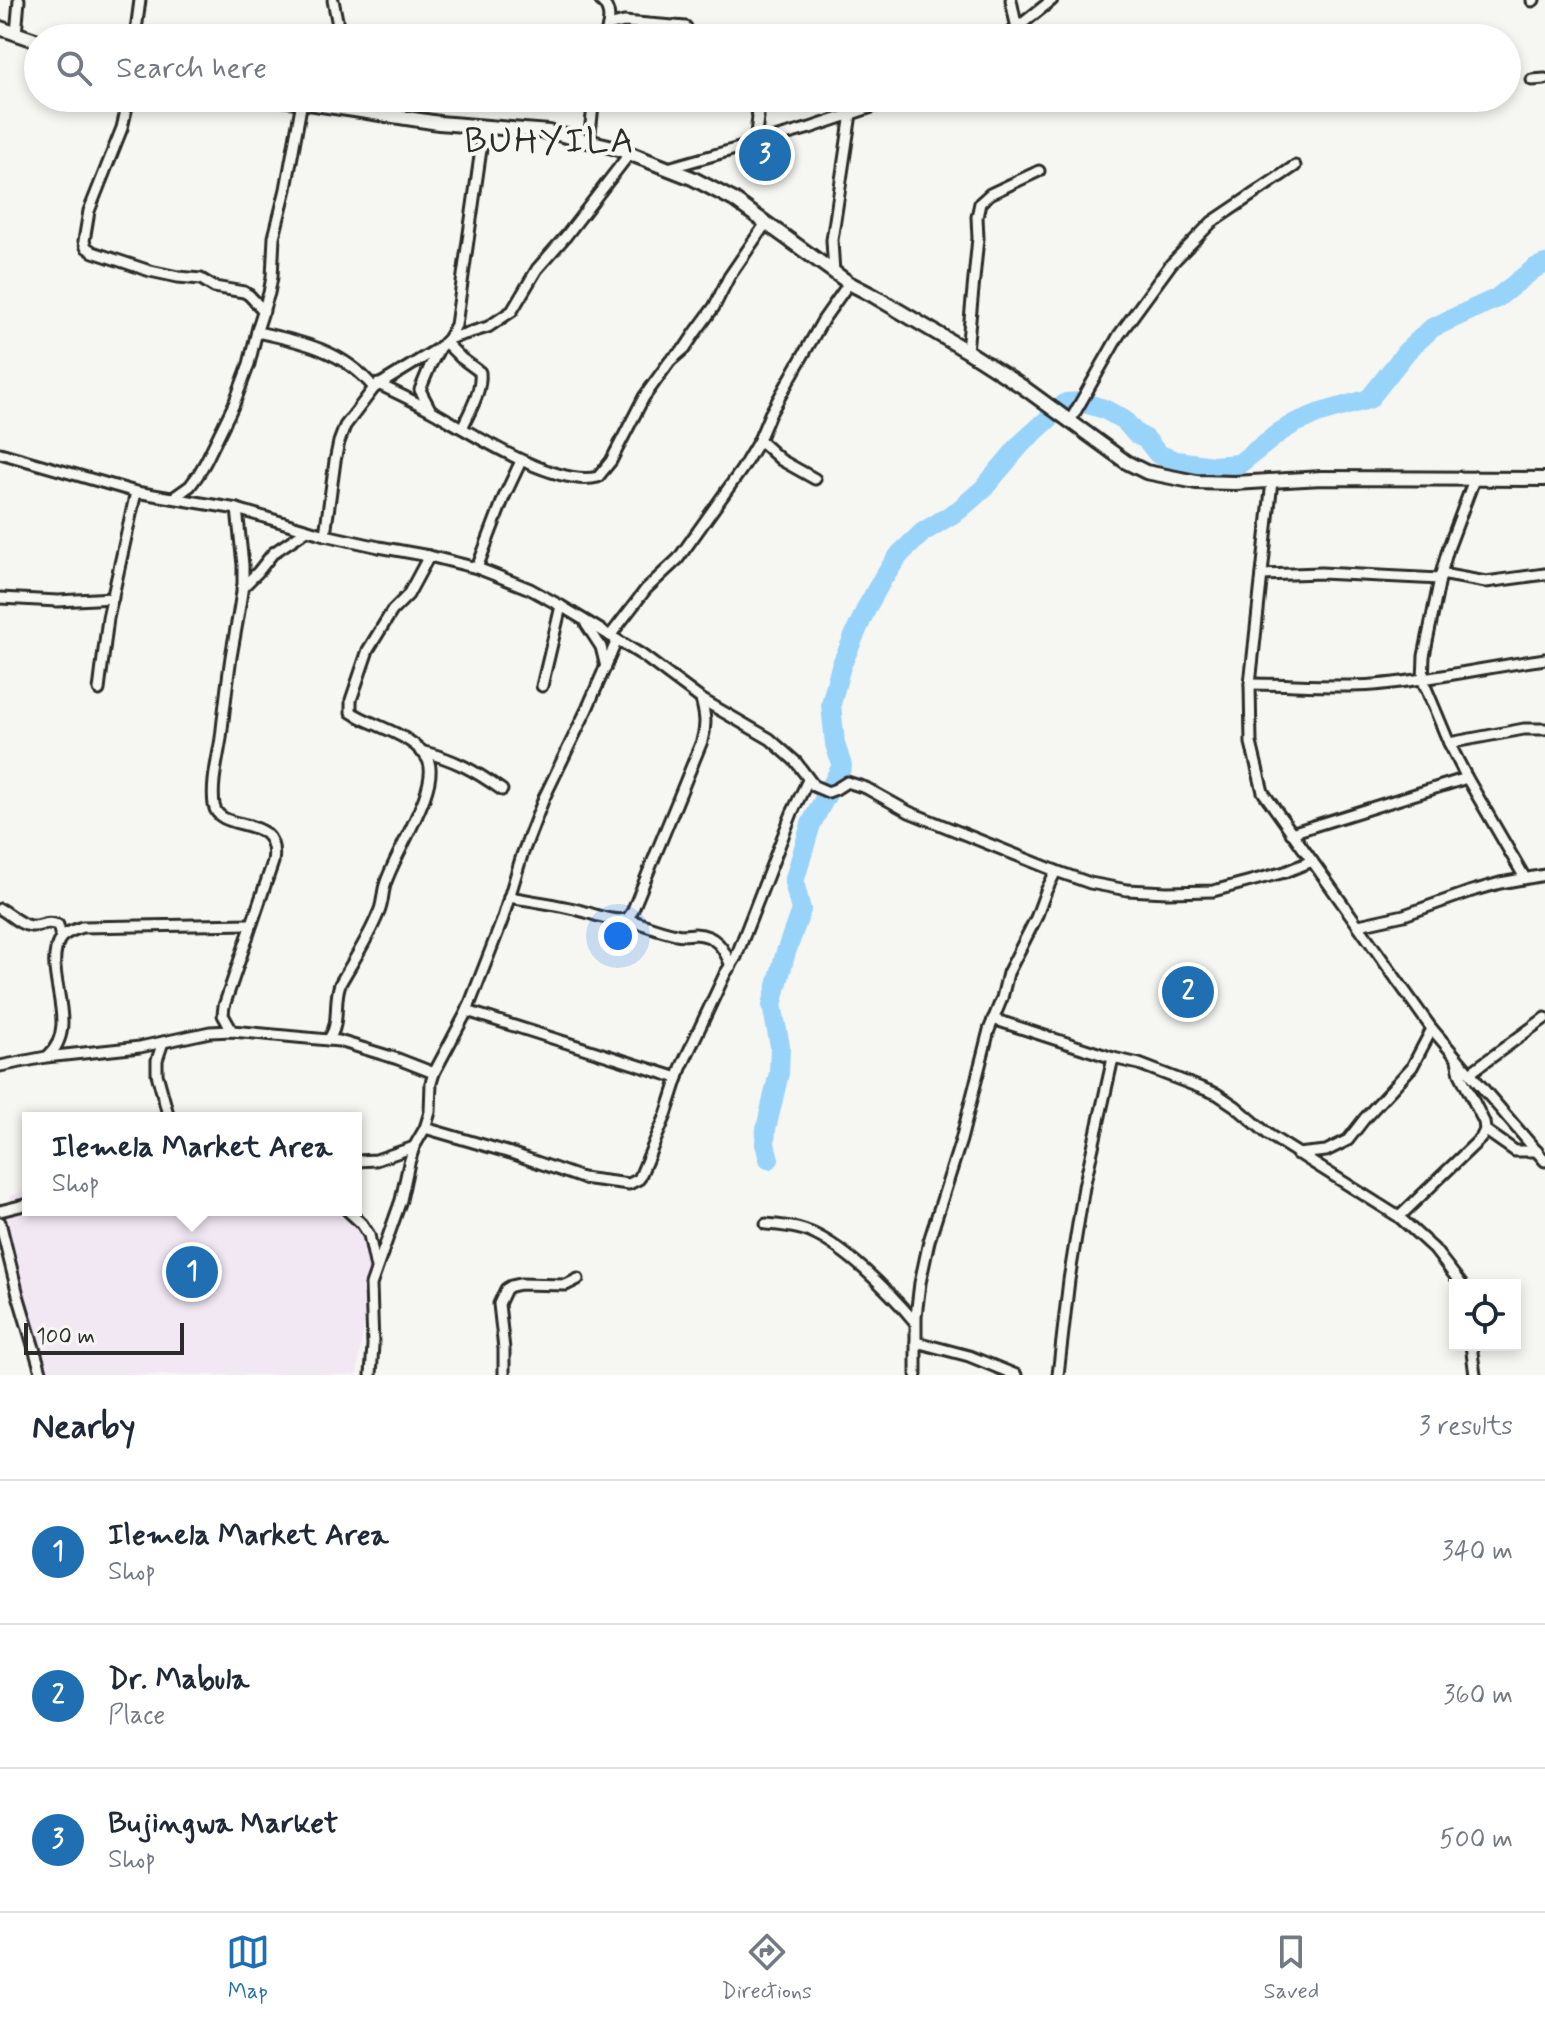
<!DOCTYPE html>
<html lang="en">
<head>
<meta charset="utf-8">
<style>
  body { margin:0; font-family:Mynerve,sans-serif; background:#f2f2f3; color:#1f2937 }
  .controls { position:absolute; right:24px; bottom:24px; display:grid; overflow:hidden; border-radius:0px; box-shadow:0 4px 12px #0003 }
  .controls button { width:72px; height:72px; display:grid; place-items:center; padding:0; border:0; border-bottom:2px solid #e0e1e3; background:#fff; color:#1f2937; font:40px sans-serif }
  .scale { position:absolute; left:24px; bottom:20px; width:160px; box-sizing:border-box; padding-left:8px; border:4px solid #2b2b2b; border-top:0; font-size:22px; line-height:28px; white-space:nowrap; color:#2b2b2b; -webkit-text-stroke:6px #f6f6f2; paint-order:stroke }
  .you { position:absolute; left:618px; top:936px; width:28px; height:28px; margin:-20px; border:6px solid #fff; border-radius:50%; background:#1a73e8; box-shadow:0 0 0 12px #1a73e833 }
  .badge { display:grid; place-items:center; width:52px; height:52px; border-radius:50%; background:#1f6fb2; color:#fff; font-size:26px; font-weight:700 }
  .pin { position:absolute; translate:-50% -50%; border:4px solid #fff; box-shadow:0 2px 8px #0006 }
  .popup { position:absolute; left:22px; top:1112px; width:340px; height:104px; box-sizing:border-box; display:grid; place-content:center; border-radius:0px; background:#fff; filter:drop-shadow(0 2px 6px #0005); font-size:26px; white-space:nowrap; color:#747a83 }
  .popup b { font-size:30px; color:#1f2937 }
  .popup::after { content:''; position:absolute; left:50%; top:100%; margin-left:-16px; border:16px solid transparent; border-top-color:#fff }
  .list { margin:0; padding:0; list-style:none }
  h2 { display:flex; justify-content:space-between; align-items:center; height:104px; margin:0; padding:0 32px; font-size:34px }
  h2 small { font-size:26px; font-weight:400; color:#747a83 }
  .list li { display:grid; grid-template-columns:52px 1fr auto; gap:24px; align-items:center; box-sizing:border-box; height:144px; padding:0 32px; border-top:2px solid #e0e1e3 }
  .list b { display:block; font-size:30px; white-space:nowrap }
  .list p { margin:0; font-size:26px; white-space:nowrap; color:#747a83 }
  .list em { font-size:26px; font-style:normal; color:#747a83 }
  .icon { flex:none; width:44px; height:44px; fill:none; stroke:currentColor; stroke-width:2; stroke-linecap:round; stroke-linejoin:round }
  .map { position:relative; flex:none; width:1545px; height:1375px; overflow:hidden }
  .search { position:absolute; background:#fff; box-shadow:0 4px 12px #0003; left:24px; right:24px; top:24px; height:88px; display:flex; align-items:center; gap:20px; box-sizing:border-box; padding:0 28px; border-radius:44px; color:#747a83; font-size:30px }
  .sheet { height:536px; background:#fff }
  nav { display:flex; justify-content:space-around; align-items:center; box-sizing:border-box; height:112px; border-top:2px solid #e0e1e3; background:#fff; font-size:22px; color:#747a83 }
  nav a { display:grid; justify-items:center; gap:4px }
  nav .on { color:#1f6fb2 }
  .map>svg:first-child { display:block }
</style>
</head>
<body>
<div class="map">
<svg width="1545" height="1375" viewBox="0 0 1545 1375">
  <rect width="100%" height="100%" fill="#f6f6f2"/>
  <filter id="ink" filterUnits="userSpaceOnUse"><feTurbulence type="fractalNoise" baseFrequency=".0125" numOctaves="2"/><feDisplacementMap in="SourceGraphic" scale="16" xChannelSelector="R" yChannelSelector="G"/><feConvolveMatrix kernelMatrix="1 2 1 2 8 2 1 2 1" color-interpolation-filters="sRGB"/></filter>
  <g filter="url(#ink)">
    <path fill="#f1e8f3" d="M28,1189V1210H355L377,1230L357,1375H42L40,1359L18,1315L4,1219L9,1197Z"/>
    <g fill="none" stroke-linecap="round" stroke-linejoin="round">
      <path stroke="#98d3f9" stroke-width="20" d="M769,1159L765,1144L766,1129L779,1073L780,1046L772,1005L785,955L801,910L794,882L811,824L842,766L835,744L831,704L841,666L867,607L883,578L900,554L923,532L959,510L983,489L1021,444L1066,403L1081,402L1104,409L1124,420L1136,434L1146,439L1158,454L1176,461L1213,466L1239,464L1280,432L1295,423L1320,413L1369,399L1407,351L1432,328L1497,298L1535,268L1545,264"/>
      <g stroke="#2b2b2b" stroke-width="15">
        <g id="street">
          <path d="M333,0L337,20L338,38"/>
          <path d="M600,0C613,11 609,23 605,38"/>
          <path d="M1011,0L1017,29"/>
          <path d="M1532,1L1534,0"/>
          <path d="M608,26L624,22L686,27"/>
          <path d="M16,34L19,0"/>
          <path d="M135,38L140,0"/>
          <path d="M1004,38L1052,0"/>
          <path d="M1532,80L1545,79"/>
          <path d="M129,98L122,128L89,211L84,241L86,247L93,252L150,271L178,277L201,279L214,287L244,292L249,295L264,311"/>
          <path d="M589,141L594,98"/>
          <path d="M755,143L758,117L755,98"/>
          <path d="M668,168L810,128L899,98"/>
          <path d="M834,273L832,240L851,114"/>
          <path d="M257,332C300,341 345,351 374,388"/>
          <path d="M448,339L488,327L512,311L537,269L566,236L630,153"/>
          <path d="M445,342L461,358L480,372C482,391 470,411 462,428"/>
          <path d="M967,351L978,238L977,217L980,203L990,194L1039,171"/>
          <path d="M378,384C397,393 416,402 434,412C471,433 555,488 598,477L611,461L644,397L670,361L685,348L695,333L714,307L729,277L766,223"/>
          <path d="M430,409L420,390L430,366L438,351"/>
          <path d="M1070,421L1119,335L1171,264L1212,222L1295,166"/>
          <path d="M759,440L781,460L815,479"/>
          <path d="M0,453L136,492L237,509L325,535L379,547L429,556L477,568L500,577L530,589L561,606L642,655L701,699L770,739L796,762L814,786L828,792L836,789L847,782L866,788L909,812L1056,871L1090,883L1127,890L1167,892L1213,891L1285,872L1312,861"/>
          <path d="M1475,477L1448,549L1441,574L1424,656L1423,681L1449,743L1467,778L1525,878"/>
          <path d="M1272,481L1250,684L1251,743L1263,792L1432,1029L1545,1161"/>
          <path d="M173,498L190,486L198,475L206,461L234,404L249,364L258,327L269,293L272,277L274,237L286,189L302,101"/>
          <path d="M325,535L335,461L339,442L345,426L374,388L439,348L448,339L456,325L484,128"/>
          <path d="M477,568L504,497L521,461"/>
          <path d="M1441,574L1486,582L1545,574"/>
          <path d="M1262,575L1321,573L1440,579"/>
          <path d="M242,588L258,572L273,553L307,530"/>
          <path d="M0,598L58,601L113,598"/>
          <path d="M586,624L601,647L606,667"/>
          <path d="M610,636L646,589L678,559L742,469L759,440L770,414L823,320L849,283"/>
          <path d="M1250,684C1290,684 1335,688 1374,685C1432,680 1488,667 1545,659"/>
          <path d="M542,686L561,606"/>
          <path d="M99,690L108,618L136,492"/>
          <path d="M1449,743L1524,729H1545"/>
          <path d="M420,751C454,759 474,770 502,790"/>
          <path d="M1291,833L1467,778"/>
          <path d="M509,897C532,901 555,904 578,910C595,914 609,922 627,919L632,912L702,741C707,725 705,714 701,699"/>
          <path d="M0,909C10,914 19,925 31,926C42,927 45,920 58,925L61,937"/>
          <path d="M627,919C643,924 660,931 676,934C683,936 689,934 695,934C716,935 724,948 731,966"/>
          <path d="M1359,925L1404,915L1469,892L1500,883L1545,875"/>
          <path d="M467,1011L678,1078"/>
          <path d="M993,1019L1113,1058L1139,1064L1217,1094L1235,1106L1269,1135L1399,1217L1434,1249L1462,1285"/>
          <path d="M232,1031L223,1015L224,1006L273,862C281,811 219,835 214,805C211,783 218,759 221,738C224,711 227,684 231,657C235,633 240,609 243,584V565L237,509"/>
          <path d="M328,1040C341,1024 333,1003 340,984C353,961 368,939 378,914C383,905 382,895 385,885C393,856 441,786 428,760C416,735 371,726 351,712V700L368,650L392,611L408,595L429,556"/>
          <path d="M163,1042L157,1060V1074L169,1118"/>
          <path d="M48,1056C82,1025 41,972 60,939C64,933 74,930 82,927L251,924"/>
          <path d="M0,1066L46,1057L140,1047L210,1032L232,1031L339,1041L398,1059L434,1073"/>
          <path d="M1470,1073L1545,1018"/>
          <path d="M425,1128L514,1154L582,1178L629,1184L639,1179L666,1115L681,1068L725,974L736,957L792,813L808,780"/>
          <path d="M1485,1130L1515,1151H1537"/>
          <path d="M1297,1154L1326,1151L1348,1140L1365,1118L1412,1067L1432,1029"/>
          <path d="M356,1161L376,1160L414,1147"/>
          <path d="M347,1210L362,1224L369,1235L376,1268"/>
          <path d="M0,1211L28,1204"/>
          <path d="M1399,1217L1481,1138L1485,1130L1484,1122L1460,1074L1457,1060"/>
          <path d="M0,1222L18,1295L42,1375"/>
          <path d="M766,1224C779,1225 792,1226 804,1230C841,1242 890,1292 915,1322"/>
          <path d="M916,1342L969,1356L1016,1375"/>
          <path d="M1471,1345L1475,1375"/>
          <path d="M371,1375L373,1345L371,1285L401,1200L409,1163L414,1147L425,1128L430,1112L431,1083L434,1073L467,1011L502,921L522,855L544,798L587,709L617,640"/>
          <path d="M504,1375V1349L499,1304L506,1289L511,1286L520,1284L566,1285L578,1279"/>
          <path d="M916,1375V1316L920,1283L929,1241L961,1140L989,1030L1002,998L1008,973L1036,918L1046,891L1056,871"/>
          <path d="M1058,1375L1069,1280L1084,1187L1113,1058"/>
        </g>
      </g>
      <g stroke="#2b2b2b" stroke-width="18">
        <g id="secondary">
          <path d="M0,28L38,41"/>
          <path d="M276,98L439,123L549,132L613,147L692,178L734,200L849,283L874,296L967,351L1023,387L1126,462L1146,472L1196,482L1235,483L1322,478L1545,479"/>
        </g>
      </g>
      <use href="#street" stroke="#f6f6f2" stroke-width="9"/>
      <use href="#secondary" stroke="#f6f6f2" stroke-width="12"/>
    </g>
  </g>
  <g text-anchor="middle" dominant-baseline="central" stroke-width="8" stroke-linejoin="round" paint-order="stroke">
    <g font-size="36" letter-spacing="2" fill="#2b2b2b" stroke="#f6f6f2">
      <text x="550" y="142">BUHYILA</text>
    </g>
  </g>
</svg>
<div class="controls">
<button><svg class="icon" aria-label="locate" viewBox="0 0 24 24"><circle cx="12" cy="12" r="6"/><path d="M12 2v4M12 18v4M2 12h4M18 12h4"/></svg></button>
</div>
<div class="scale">100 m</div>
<div class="you"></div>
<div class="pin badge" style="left:192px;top:1272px">1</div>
<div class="popup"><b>Ilemela Market Area</b>Shop</div>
<div class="pin badge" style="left:1188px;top:992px">2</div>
<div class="pin badge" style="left:765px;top:155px">3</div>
<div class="search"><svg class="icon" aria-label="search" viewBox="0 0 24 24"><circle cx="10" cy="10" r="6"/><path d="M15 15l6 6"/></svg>Search here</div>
</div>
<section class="sheet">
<h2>Nearby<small>3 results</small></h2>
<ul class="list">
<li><span class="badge">1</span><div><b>Ilemela Market Area</b><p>Shop</p></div><em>340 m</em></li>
<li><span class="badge">2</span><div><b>Dr. Mabula</b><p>Place</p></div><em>360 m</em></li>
<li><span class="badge">3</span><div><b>Bujingwa Market</b><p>Shop</p></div><em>500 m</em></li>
</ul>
</section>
<nav>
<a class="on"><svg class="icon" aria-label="map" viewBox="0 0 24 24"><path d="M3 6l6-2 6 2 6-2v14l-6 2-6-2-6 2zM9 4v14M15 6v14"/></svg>Map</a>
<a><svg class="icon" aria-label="directions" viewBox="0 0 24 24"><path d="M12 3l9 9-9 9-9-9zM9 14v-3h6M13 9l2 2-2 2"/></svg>Directions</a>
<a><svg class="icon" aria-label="saved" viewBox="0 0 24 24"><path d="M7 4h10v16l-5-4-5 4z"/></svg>Saved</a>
</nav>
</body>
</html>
